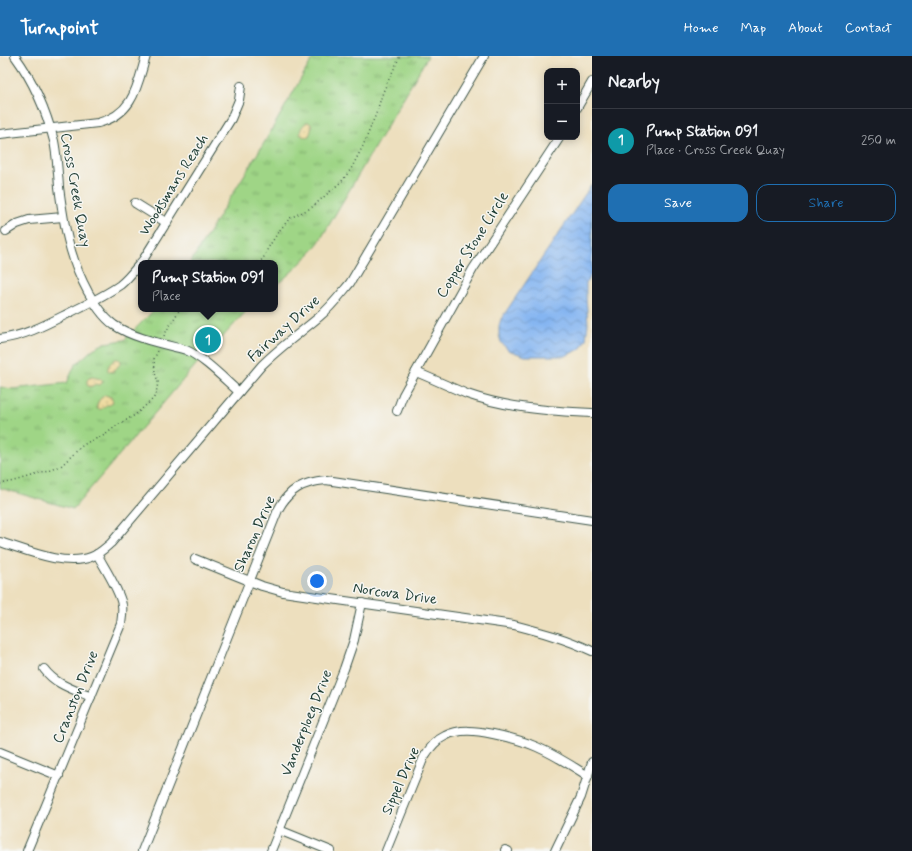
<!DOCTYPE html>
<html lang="en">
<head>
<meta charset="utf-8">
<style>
  body { margin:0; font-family:Mynerve,sans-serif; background:#20242c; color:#f1f3f6 }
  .controls { position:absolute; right:12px; top:12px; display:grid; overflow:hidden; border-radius:8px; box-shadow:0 2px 10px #0003 }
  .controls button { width:36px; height:36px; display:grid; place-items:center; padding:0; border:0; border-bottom:1px solid #363941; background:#171b24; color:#f1f3f6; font:20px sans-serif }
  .you { position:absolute; left:317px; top:525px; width:14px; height:14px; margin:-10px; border:3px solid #fff; border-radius:50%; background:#1a73e8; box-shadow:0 0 0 6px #1a73e833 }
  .badge { display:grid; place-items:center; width:26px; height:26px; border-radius:50%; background:#1f6fb2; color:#fff; font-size:13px; font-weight:700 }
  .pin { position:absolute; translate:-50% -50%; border:2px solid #fff; box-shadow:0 1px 4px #0006 }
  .popup { position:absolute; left:138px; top:204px; width:140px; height:52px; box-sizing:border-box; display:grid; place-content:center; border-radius:8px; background:#171b24; filter:drop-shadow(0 1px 3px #0005); font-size:13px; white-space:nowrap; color:#9ea1a6 }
  .popup b { font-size:15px; color:#f1f3f6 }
  .popup::after { content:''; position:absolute; left:50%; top:100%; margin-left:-8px; border:8px solid transparent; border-top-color:#171b24 }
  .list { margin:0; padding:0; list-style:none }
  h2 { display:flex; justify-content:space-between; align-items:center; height:52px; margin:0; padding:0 16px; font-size:17px }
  h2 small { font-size:13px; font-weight:400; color:#9ea1a6 }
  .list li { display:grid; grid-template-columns:26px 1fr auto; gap:12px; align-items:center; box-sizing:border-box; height:64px; padding:0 16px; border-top:1px solid #363941 }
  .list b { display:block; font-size:15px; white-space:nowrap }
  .list p { margin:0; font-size:13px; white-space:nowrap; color:#9ea1a6 }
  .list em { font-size:13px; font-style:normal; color:#9ea1a6 }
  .actions { display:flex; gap:8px; padding:12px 16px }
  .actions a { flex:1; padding:9px 0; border:1px solid #1f6fb2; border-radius:12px; text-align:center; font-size:14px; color:#1f6fb2 }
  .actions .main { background:#1f6fb2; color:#fff }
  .map { position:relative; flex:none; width:592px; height:795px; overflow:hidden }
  header { display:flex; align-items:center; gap:24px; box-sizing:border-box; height:56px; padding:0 20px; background:#1f6fb2; color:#fff }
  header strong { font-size:19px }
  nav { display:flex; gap:22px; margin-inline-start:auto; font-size:14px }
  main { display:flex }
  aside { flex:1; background:#171b24 }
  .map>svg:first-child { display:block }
</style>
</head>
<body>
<header>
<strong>Turnpoint</strong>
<nav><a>Home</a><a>Map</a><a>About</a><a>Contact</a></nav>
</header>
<main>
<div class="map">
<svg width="592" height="795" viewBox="0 0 592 795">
  <defs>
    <pattern id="grass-tufts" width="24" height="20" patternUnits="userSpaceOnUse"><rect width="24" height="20" fill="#9fd586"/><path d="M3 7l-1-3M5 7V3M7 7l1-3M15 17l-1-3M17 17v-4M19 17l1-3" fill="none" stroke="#81ae6e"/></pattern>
    <pattern id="sand-dots" width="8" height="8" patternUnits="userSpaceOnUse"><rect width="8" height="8" fill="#eeda9e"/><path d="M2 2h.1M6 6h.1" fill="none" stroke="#ccbc89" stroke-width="1.8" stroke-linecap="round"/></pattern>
    <pattern id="water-waves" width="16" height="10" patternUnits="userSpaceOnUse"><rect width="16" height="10" fill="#85b5f1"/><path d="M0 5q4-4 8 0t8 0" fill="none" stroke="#6c94c4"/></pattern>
  </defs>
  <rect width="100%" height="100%" fill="#f6f6f2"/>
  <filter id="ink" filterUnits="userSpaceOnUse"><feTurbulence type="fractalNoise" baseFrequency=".025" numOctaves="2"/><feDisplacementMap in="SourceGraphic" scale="8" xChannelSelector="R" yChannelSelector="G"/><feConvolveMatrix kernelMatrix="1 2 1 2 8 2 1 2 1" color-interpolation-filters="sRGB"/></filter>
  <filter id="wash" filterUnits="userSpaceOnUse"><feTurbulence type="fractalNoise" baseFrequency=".012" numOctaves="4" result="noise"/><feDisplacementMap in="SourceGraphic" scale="16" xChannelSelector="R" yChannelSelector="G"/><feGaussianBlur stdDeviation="0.9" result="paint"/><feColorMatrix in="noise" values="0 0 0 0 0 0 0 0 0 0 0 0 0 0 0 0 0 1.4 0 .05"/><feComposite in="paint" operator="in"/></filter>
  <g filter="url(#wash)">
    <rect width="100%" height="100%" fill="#eddfbe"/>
    <g fill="url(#grass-tufts)" stroke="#5f895d">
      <path d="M314,0H428L319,186C306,203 291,217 275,230V207H190L264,87Z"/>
      <path d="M155,253H248L219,285L206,277L196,290L206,297L73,453L0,432V331L12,333L67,327L75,309L93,293L105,287L124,284Z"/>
    </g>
    <g fill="url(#sand-dots)" stroke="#868c69">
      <path d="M308,66L311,68C312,73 311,75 309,80C305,81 303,81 300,78C300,73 303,68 308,66Z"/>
      <path d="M115,303H119L121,305C121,310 116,311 113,316L108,315C107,309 111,307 115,303Z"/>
      <path d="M92,321L101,323L103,326L100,329L96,328L90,331L87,329V324L89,322Z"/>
      <path d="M105,339L111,341L113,346L110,349H106C103,352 102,354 97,353C96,347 100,342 105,339Z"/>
    </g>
    <path fill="url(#water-waves)" stroke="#527992" d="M592,128V218L586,227V240L588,268L586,283L580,293L565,300H525L508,294L501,286L499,279V270L501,263Z"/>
  </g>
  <g filter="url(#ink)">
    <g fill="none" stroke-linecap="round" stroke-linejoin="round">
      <g stroke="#3e5549" stroke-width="10">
        <g id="minor">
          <path d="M15,0C34,26 46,54 54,85C57,100 58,116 59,131C64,169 69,201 88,236C95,248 102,260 114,269C133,282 163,288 186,294C204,302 224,323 239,336"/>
          <path d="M577,52L592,26"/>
          <path d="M0,78L98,67C134,58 137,30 146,0"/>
          <path d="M135,147L167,167"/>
          <path d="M6,175L17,168L29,164L63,161"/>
          <path d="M0,283C25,280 47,268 69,257C87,248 104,240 120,229C129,222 136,212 143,204L231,63L239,44L241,30"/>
          <path d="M416,316C433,323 450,331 467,338C507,352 550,355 592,357"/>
          <path d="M397,355L403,339L473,213L560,81"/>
          <path d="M0,486C26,494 64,511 91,501C99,498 105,492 111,487L262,309C280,291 300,277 319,261C331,251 340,239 350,227L484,0"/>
          <path d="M195,503L262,530L283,536L317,541L514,569C541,576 567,583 592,595"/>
          <path d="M44,613C56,629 73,633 91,641"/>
          <path d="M0,696L59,720"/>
          <path d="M279,774L331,795"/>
          <path d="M505,794L508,795"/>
          <path d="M27,795L121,568C122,561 123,555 122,549C120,535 104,511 97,498"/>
          <path d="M142,795L278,454C289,433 303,426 326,424L592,464"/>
          <path d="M271,795L344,613L354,584L362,547"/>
          <path d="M386,795L424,701C429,693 436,684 445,680C460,672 477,675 493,678C508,681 523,685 537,691C555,699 571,709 588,720"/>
          <path d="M555,795L581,741L592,706"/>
        </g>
      </g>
      <g stroke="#3e5549" stroke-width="1.5" stroke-dasharray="1 3" stroke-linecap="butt">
        <path d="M258,207L263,203L268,192L279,175L290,162L311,152L342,125L351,113L363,90L376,58L383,36L400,0"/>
        <path d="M164,280L167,274L180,253"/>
        <path d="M0,428L15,425L49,415L61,410L82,390L88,386L105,379L116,370L135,359L153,343L156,338L158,326L155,317L154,303L158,295"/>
      </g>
      <use href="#minor" stroke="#fff" stroke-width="8"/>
    </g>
  </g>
  <g text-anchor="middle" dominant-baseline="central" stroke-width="3" stroke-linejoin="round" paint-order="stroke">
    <g font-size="15" fill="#1f3d34" stroke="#f6f6f2">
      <text transform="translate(174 129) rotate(-58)">Woodsmans Reach</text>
      <text transform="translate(75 134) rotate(80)">Cross Creek Quay</text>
      <text transform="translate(473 189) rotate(-58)">Copper Stone Circle</text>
      <text transform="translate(284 273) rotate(-42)">Fairway Drive</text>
      <text transform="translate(255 478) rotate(-66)">Sharon Drive</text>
      <text transform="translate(395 538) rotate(8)">Norcova Drive</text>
      <text transform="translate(76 641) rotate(-68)">Cranston Drive</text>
      <text transform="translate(307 667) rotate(-68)">Vanderploeg Drive</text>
      <text transform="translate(401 725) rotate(-66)">Sippel Drive</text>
    </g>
  </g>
</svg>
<div class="controls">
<button>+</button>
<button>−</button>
</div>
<div class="you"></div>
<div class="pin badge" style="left:208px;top:284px;background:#0f9aa8">1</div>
<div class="popup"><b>Pump Station 091</b>Place</div>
</div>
<aside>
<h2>Nearby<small></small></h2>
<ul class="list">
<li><span class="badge" style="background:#0f9aa8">1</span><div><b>Pump Station 091</b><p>Place · Cross Creek Quay</p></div><em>250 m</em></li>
</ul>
<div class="actions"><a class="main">Save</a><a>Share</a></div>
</aside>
</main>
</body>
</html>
